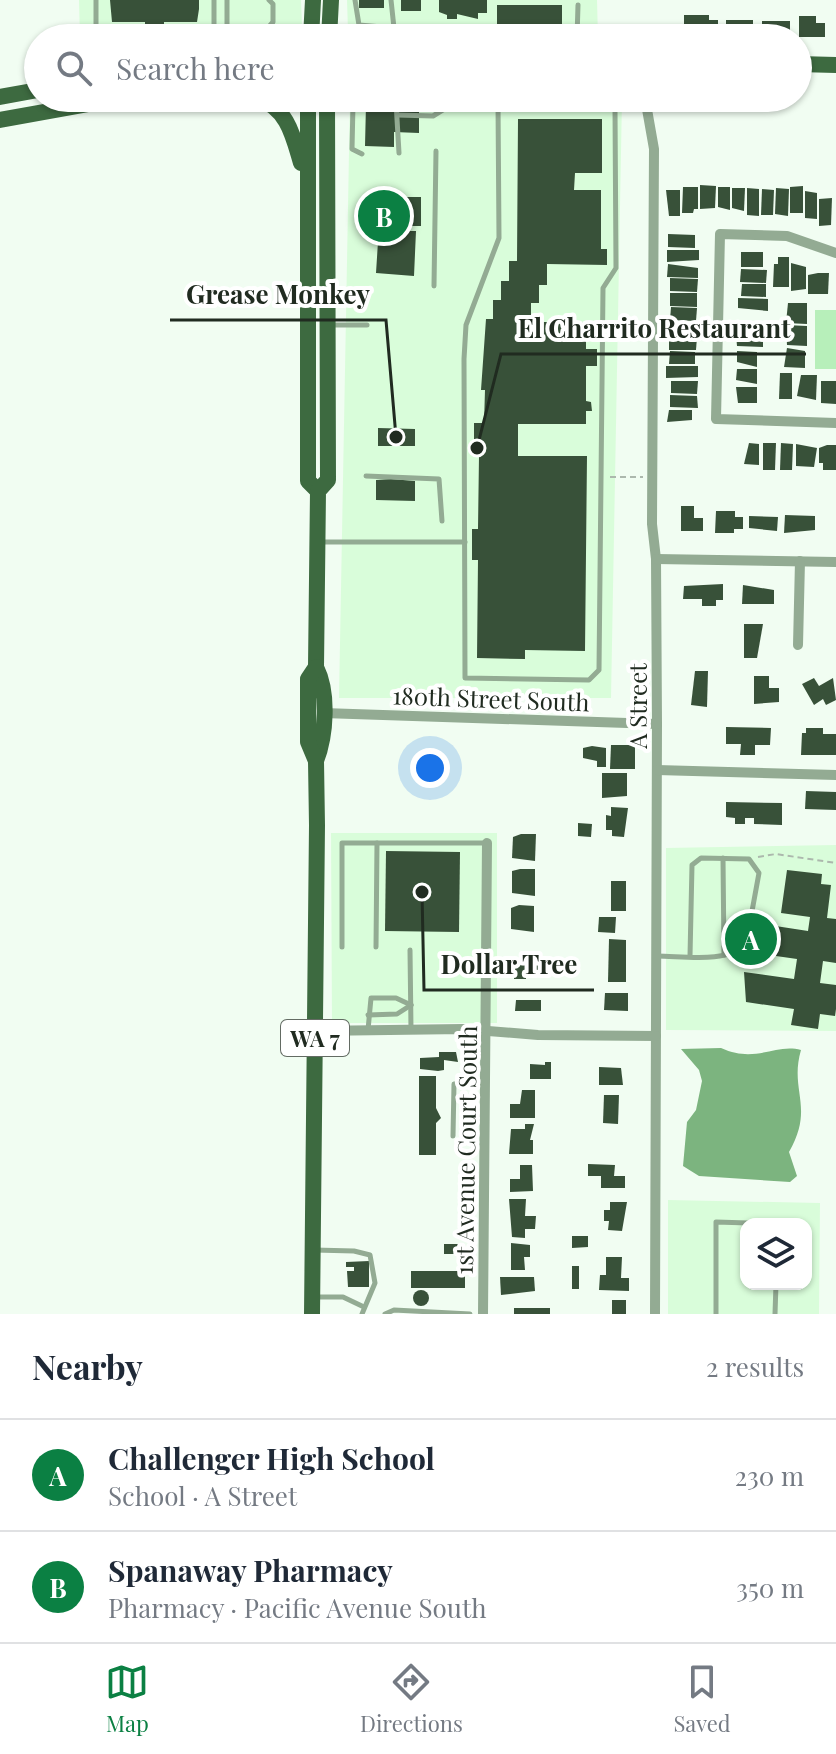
<!DOCTYPE html>
<html lang="en">
<head>
<meta charset="utf-8">
<style>
  body { margin:0; font-family:"Playfair Display",serif; background:#f2f2f3; color:#1f2937 }
  .controls { position:absolute; right:24px; bottom:24px; display:grid; overflow:hidden; border-radius:16px; box-shadow:0 2px 6px #0004 }
  .controls button { width:72px; height:72px; display:grid; place-items:center; padding:0; border:0; border-bottom:2px solid #e0e1e3; background:#fff; color:#1f2937; font:40px sans-serif }
  .you { position:absolute; left:430px; top:768px; width:28px; height:28px; margin:-20px; border:6px solid #fff; border-radius:50%; background:#1a73e8; box-shadow:0 0 0 12px #1a73e833 }
  .badge { display:grid; place-items:center; width:52px; height:52px; border-radius:50%; background:#0b8043; color:#fff; font-size:26px; font-weight:700 }
  .pin { position:absolute; translate:-50% -50%; border:4px solid #fff; box-shadow:0 2px 8px #0006 }
  .list { margin:0; padding:0; list-style:none }
  h2 { display:flex; justify-content:space-between; align-items:center; height:104px; margin:0; padding:0 32px; font-size:34px }
  h2 small { font-size:26px; font-weight:400; color:#747a83 }
  .list li { display:grid; grid-template-columns:52px 1fr auto; gap:24px; align-items:center; box-sizing:border-box; height:112px; padding:0 32px; border-top:2px solid #e0e1e3 }
  .list b { display:block; font-size:30px; white-space:nowrap }
  .list p { margin:0; font-size:26px; white-space:nowrap; color:#747a83 }
  .list em { font-size:26px; font-style:normal; color:#747a83 }
  .icon { flex:none; width:44px; height:44px; fill:none; stroke:currentColor; stroke-width:2; stroke-linecap:round; stroke-linejoin:round }
  .map { position:relative; flex:none; width:836px; height:1314px; overflow:hidden }
  .search { position:absolute; background:#fff; box-shadow:0 2px 6px #0004; left:24px; right:24px; top:24px; height:88px; display:flex; align-items:center; gap:20px; box-sizing:border-box; padding:0 28px; border-radius:44px; color:#747a83; font-size:30px }
  .sheet { height:328px; background:#fff }
  nav { display:flex; justify-content:space-around; align-items:center; box-sizing:border-box; height:112px; border-top:2px solid #e0e1e3; background:#fff; font-size:22px; color:#747a83 }
  nav a { display:grid; justify-items:center; gap:4px }
  nav .on { color:#0b8043 }
  .map>svg:first-child { display:block }
</style>
</head>
<body>
<div class="map">
<svg width="836" height="1314" viewBox="0 0 836 1314">
  <rect width="100%" height="100%" fill="#f1fdf2"/>
  <g fill="#d9fdda" fill-rule="evenodd">
    <path d="M79,0H301L302,25L284,38H80Z"/>
    <path d="M347,0H597L598,38H352L348,31Z"/>
    <path d="M350,98H622L611,698H339Z"/>
    <path d="M331,833H497V1023H332Z"/>
    <path d="M836,845V1031L666,1030V848Z"/>
    <path d="M668,1200L820,1203L819,1314H668ZM746,1224H806V1284H746Z"/>
  </g>
  <rect fill="#b7efba" x="815" y="310" width="21" height="59"/>
  <path fill="#7cb47f" d="M721,1048C756,1064 775,1043 801,1050C789,1091 815,1107 789,1152L797,1176L790,1182L699,1176L683,1166L687,1122L696,1110L702,1081L699,1070L681,1049Z"/>
  <g fill="#385139">
    <path d="M110,0H199V9L197,22H164V30H145V22H112Z"/>
    <rect x="359" y="0" width="25" height="8"/>
    <rect x="401" y="0" width="20" height="11"/>
    <path d="M439,0H487V13H478V19L457,14V19H447V15L439,12Z"/>
    <path d="M497,5H562V29L497,28Z"/>
    <path d="M684,15H709V20H718V34H684Z"/>
    <path d="M799,16H816V23H825V37H799Z"/>
    <rect x="726" y="20" width="27" height="14"/>
    <rect x="762" y="21" width="28" height="13"/>
    <path d="M400,100H419V133L394,132V147L365,146L366,104H392Z"/>
    <path d="M518,119H602V173H575L574,190H601V249H607V265L547,264V285H539V303H531V322H586V349H597V366H586V401L591,402L592,411H586V424H518V456H587L585,651L525,650V659L477,658L478,560H472V529H478L479,456H474V423H484L485,390H481L486,319H493V300H501V281H509V261H517Z"/>
    <path d="M700,185L716,186L715,208L700,209Z"/>
    <path d="M803,186V213H790V187Z"/>
    <path d="M683,187H698V209H694L693,213H682Z"/>
    <path d="M718,187H730V210L718,207Z"/>
    <path d="M732,188H745L744,211L732,208Z"/>
    <path d="M747,188L759,189V216L747,215Z"/>
    <path d="M776,188L789,189L788,216L775,214Z"/>
    <path d="M762,189L774,190L773,215H761Z"/>
    <path d="M666,190H680V216H669Z"/>
    <path d="M805,191L817,193V219L805,218Z"/>
    <path d="M406,197H421V226H405V220H394V231H416L414,276L376,273L379,226H371V210H392V204H406Z"/>
    <path d="M832,198L831,225L819,226V199Z"/>
    <path d="M668,234L695,235V248L668,247Z"/>
    <path d="M667,250H699V260L667,262Z"/>
    <rect x="741" y="252" width="22" height="15"/>
    <path d="M778,257H789V287H773L774,264H778Z"/>
    <path d="M791,263L806,267V289L791,291Z"/>
    <path d="M668,264L698,268V278L667,277Z"/>
    <path d="M741,269L767,270L766,283L740,282Z"/>
    <path d="M818,273H829L828,294H808V275Z"/>
    <path d="M670,278L698,279L697,292L670,291Z"/>
    <path d="M742,284H766V297L741,296Z"/>
    <path d="M670,293H697V307L670,306Z"/>
    <path d="M738,298L768,299V311L738,308Z"/>
    <path d="M788,303H807V324L786,323Z"/>
    <path d="M671,307L697,308L696,321L670,320Z"/>
    <path d="M667,322L698,323V336L666,335Z"/>
    <path d="M786,325L807,326V346L787,345Z"/>
    <path d="M736,334L763,335V347L737,346Z"/>
    <path d="M669,337H697L696,350H669Z"/>
    <path d="M787,348L805,351V368L784,367Z"/>
    <path d="M670,351L695,352V364H669Z"/>
    <path d="M737,351L757,352V367L737,362Z"/>
    <path d="M666,366H698V377L666,378Z"/>
    <path d="M737,369H757V384L736,380Z"/>
    <path d="M780,373H792V399H779Z"/>
    <path d="M801,375H817L816,400L797,396Z"/>
    <path d="M671,381H698L697,394L671,393Z"/>
    <path d="M821,381H836V404L821,403Z"/>
    <path d="M736,387H757V403H738Z"/>
    <path d="M670,395L697,396L698,408L670,407Z"/>
    <path d="M669,410H692V420L667,422Z"/>
    <path d="M378,428L415,429V446H378Z"/>
    <path d="M749,443L759,444V465L744,464Z"/>
    <path d="M763,443H776L775,470H763Z"/>
    <path d="M781,443L793,444L792,470H780Z"/>
    <path d="M796,444L817,448L814,467L796,466Z"/>
    <path d="M827,445H836V470H823V463H819V448Z"/>
    <path d="M391,479L415,481V501L376,500V480Z"/>
    <path d="M681,506H694V518H703V531H681Z"/>
    <path d="M716,511H735V517H743V529H734V533H715Z"/>
    <path d="M785,515L815,516V530L784,533Z"/>
    <path d="M749,516L778,517L777,531L749,528Z"/>
    <path d="M723,584V600H716V606H702V599H683L684,586Z"/>
    <path d="M743,585L774,590V604H742Z"/>
    <path d="M744,624H763L757,658H744Z"/>
    <path d="M695,671H708L707,707L691,705Z"/>
    <path d="M754,676H769V688H779V702L754,704Z"/>
    <path d="M814,678L819,686L833,678L836,700L826,705L823,699L814,705L802,684Z"/>
    <path d="M726,727L771,728L770,745H755V755H740L741,744H726Z"/>
    <path d="M806,728H823V734H836V755H801L802,733H806Z"/>
    <path d="M611,745H635V769H610Z"/>
    <path d="M592,746L606,748V767H597V761L583,758V748Z"/>
    <path d="M602,773H627V796L602,798Z"/>
    <path d="M806,791L836,792V810L805,809Z"/>
    <path d="M726,802L782,803V825L754,824V818H745V824H735V818L726,817Z"/>
    <path d="M611,807L628,808L624,837L612,836V830H606V815L611,816Z"/>
    <path d="M578,823L592,824L591,837L578,836Z"/>
    <path d="M521,834H536L535,861L512,858L513,837Z"/>
    <path d="M386,851L460,852L459,932L385,931Z"/>
    <path d="M520,869H535V896L512,893V871Z"/>
    <path d="M787,870L822,874L821,884L831,885L827,918L836,919V963L823,961L820,983L836,985V1009L835,1016L820,1014L818,1029L791,1025L794,1009L746,1002L744,972L794,979L797,959L762,954L763,938L768,939L769,925L808,931L810,917L781,913Z"/>
    <rect x="611" y="881" width="15" height="30"/>
    <path d="M519,905L534,906V932L511,929V908Z"/>
    <path d="M599,917H616L615,933L598,932Z"/>
    <path d="M609,939L626,940V982H608Z"/>
    <path d="M522,954H539V971H526V979H514V963H522Z"/>
    <path d="M605,993H628V1011L604,1010Z"/>
    <path d="M516,1000H541V1011H515Z"/>
    <path d="M439,1052H456L458,1062L444,1060V1070L438,1071L420,1069V1058L439,1057Z"/>
    <path d="M545,1062H551V1079H530V1064L545,1065Z"/>
    <path d="M599,1067L621,1068L623,1085H599Z"/>
    <path d="M419,1076H436V1108L441,1118L436,1123V1155H419Z"/>
    <path d="M522,1090H535V1118H510V1104H520Z"/>
    <path d="M604,1095H619L618,1124L603,1123Z"/>
    <path d="M525,1124H534L530,1140H533V1154H509L511,1129H525Z"/>
    <path d="M588,1164L615,1165L614,1176H625V1188H601V1176H588Z"/>
    <path d="M520,1165H532L533,1191L510,1192V1179H520Z"/>
    <path d="M509,1199H526L525,1216H536L535,1229H525V1238L512,1237Z"/>
    <path d="M610,1202H627L622,1231L608,1230L609,1221H604V1210H610Z"/>
    <path d="M572,1236H588V1247L572,1248Z"/>
    <path d="M511,1243L530,1245V1257H524L525,1270H511Z"/>
    <rect x="444" y="1244" width="17" height="10"/>
    <path d="M606,1257H622L621,1278H629V1291L599,1290L600,1275H606Z"/>
    <path d="M369,1261V1287H348L347,1271H354V1267H346V1262Z"/>
    <rect x="572" y="1266" width="7" height="23"/>
    <rect x="411" y="1271" width="54" height="17"/>
    <path d="M500,1277H534L535,1291L501,1295Z"/>
    <circle cx="421" cy="1298" r="8"/>
    <rect x="612" y="1300" width="14" height="14"/>
    <rect x="514" y="1308" width="36" height="6"/>
  </g>
  <g fill="none" stroke-linecap="round" stroke-linejoin="round">
    <g stroke="#acb8ad" stroke-width="2" stroke-dasharray="6 4" stroke-linecap="butt">
      <path d="M610,477H643"/>
      <path d="M758,857L776,854L836,863"/>
    </g>
    <g stroke="#93ab93" stroke-width="5">
      <path d="M355,0L359,25L394,28"/>
      <path d="M391,0L394,28L418,29L424,38"/>
      <path d="M214,30V0"/>
      <path d="M96,31V0"/>
      <path d="M96,38V31L267,29L273,22V4L269,0"/>
      <path d="M227,38V0"/>
      <path d="M577,38L578,5"/>
      <path d="M398,115L433,116L454,103L607,106L615,109L616,268L603,288L599,670L589,680L465,678L464,359L466,325L499,238L498,103V98"/>
      <path d="M362,154L352,149L353,104L357,99H391L396,102L399,153"/>
      <path d="M434,286L436,151"/>
      <path d="M330,325H367"/>
      <path d="M366,476L439,479L442,521"/>
      <path d="M321,542H465"/>
      <path d="M723,858L724,955"/>
      <path d="M342,947V843H486"/>
      <path d="M376,947L377,843"/>
      <path d="M410,950L411,1029"/>
      <path d="M657,956C683,956 727,964 746,944L759,873L749,859L701,858L692,865L690,956"/>
      <path d="M368,1015L397,1014L411,1005"/>
      <path d="M368,1030L371,998H396L411,1005"/>
      <path d="M453,1136L454,1084L486,1080"/>
      <path d="M314,1250L354,1251L370,1255L375,1283L362,1314"/>
      <path d="M317,1297H343L364,1307"/>
      <path d="M385,1314L394,1310L470,1314"/>
      <path d="M716,1314V1222L776,1224"/>
      <path d="M775,1314L776,1284"/>
    </g>
    <g stroke="#93ab93" stroke-width="10">
      <path d="M645,98L654,149L652,524L656,559L657,724L655,1314"/>
      <path d="M836,253L787,236L720,234L716,419L836,423"/>
      <path d="M656,559L836,562"/>
      <path d="M798,645L800,561"/>
      <path d="M323,713L657,724"/>
      <path d="M657,770L836,775"/>
      <path d="M315,1031L463,1029L538,1035L656,1036"/>
      <path d="M483,1314L487,843"/>
    </g>
    <g stroke="#3d6a40" stroke-width="16">
      <path d="M311,38L313,0"/>
      <path d="M329,38L331,0"/>
      <path d="M798,64L836,65"/>
      <path d="M0,97L38,90"/>
      <path d="M258,98C288,109 293,136 301,163"/>
      <path d="M308,98V481L318,491"/>
      <path d="M0,120L122,98"/>
      <path d="M316,761C326,735 329,693 316,667L318,491L328,480L327,98"/>
      <path d="M312,1314L317,825L316,761L308,742V679L316,667"/>
    </g>
  </g>
  <g text-anchor="middle" dominant-baseline="central" stroke-width="8" stroke-linejoin="round" paint-order="stroke">
    <rect fill="#fff" stroke="#636b63" stroke-width="2" x="281" y="1020" width="68" height="36" rx="6"/>
    <g font-size="22" font-weight="bold" fill="#202b20">
      <text x="315" y="1038">WA 7</text>
    </g>
    <g font-size="24" fill="#202b20" stroke="#fff">
      <text transform="translate(491 698) rotate(2)">180th Street South</text>
      <text transform="translate(637 706) rotate(-90)">A Street</text>
      <text transform="translate(465 1150) rotate(-89)">1st Avenue Court South</text>
    </g>
  </g>
  <path fill="none" stroke="#202b20" stroke-width="3" d="M396 437L386 320H170M477 448L501 354H806M422 892L424 990H594"/>
  <g fill="#202b20" stroke="#fff" stroke-width="3">
    <circle cx="396" cy="437" r="8"/>
    <circle cx="477" cy="448" r="8"/>
    <circle cx="422" cy="892" r="8"/>
  </g>
  <g font-size="26" text-anchor="middle" font-weight="bold" fill="#202b20" stroke="#fff" stroke-width="8" stroke-linejoin="round" paint-order="stroke">
    <text x="278" y="304">Grease Monkey</text>
    <text x="654" y="338">El Charrito Restaurant</text>
    <text x="509" y="974">Dollar Tree</text>
  </g>
</svg>
<div class="controls">
<button><svg class="icon" aria-label="layers" viewBox="0 0 24 24"><path d="M12 4l9 5-9 5-9-5zM3 14l9 5 9-5"/></svg></button>
</div>
<div class="you"></div>
<div class="pin badge" style="left:751px;top:939px">A</div>
<div class="pin badge" style="left:384px;top:216px">B</div>
<div class="search"><svg class="icon" aria-label="search" viewBox="0 0 24 24"><circle cx="10" cy="10" r="6"/><path d="M15 15l6 6"/></svg>Search here</div>
</div>
<section class="sheet">
<h2>Nearby<small>2 results</small></h2>
<ul class="list">
<li><span class="badge">A</span><div><b>Challenger High School</b><p>School · A Street</p></div><em>230 m</em></li>
<li><span class="badge">B</span><div><b>Spanaway Pharmacy</b><p>Pharmacy · Pacific Avenue South</p></div><em>350 m</em></li>
</ul>
</section>
<nav>
<a class="on"><svg class="icon" aria-label="map" viewBox="0 0 24 24"><path d="M3 6l6-2 6 2 6-2v14l-6 2-6-2-6 2zM9 4v14M15 6v14"/></svg>Map</a>
<a><svg class="icon" aria-label="directions" viewBox="0 0 24 24"><path d="M12 3l9 9-9 9-9-9zM9 14v-3h6M13 9l2 2-2 2"/></svg>Directions</a>
<a><svg class="icon" aria-label="saved" viewBox="0 0 24 24"><path d="M7 4h10v16l-5-4-5 4z"/></svg>Saved</a>
</nav>
</body>
</html>
